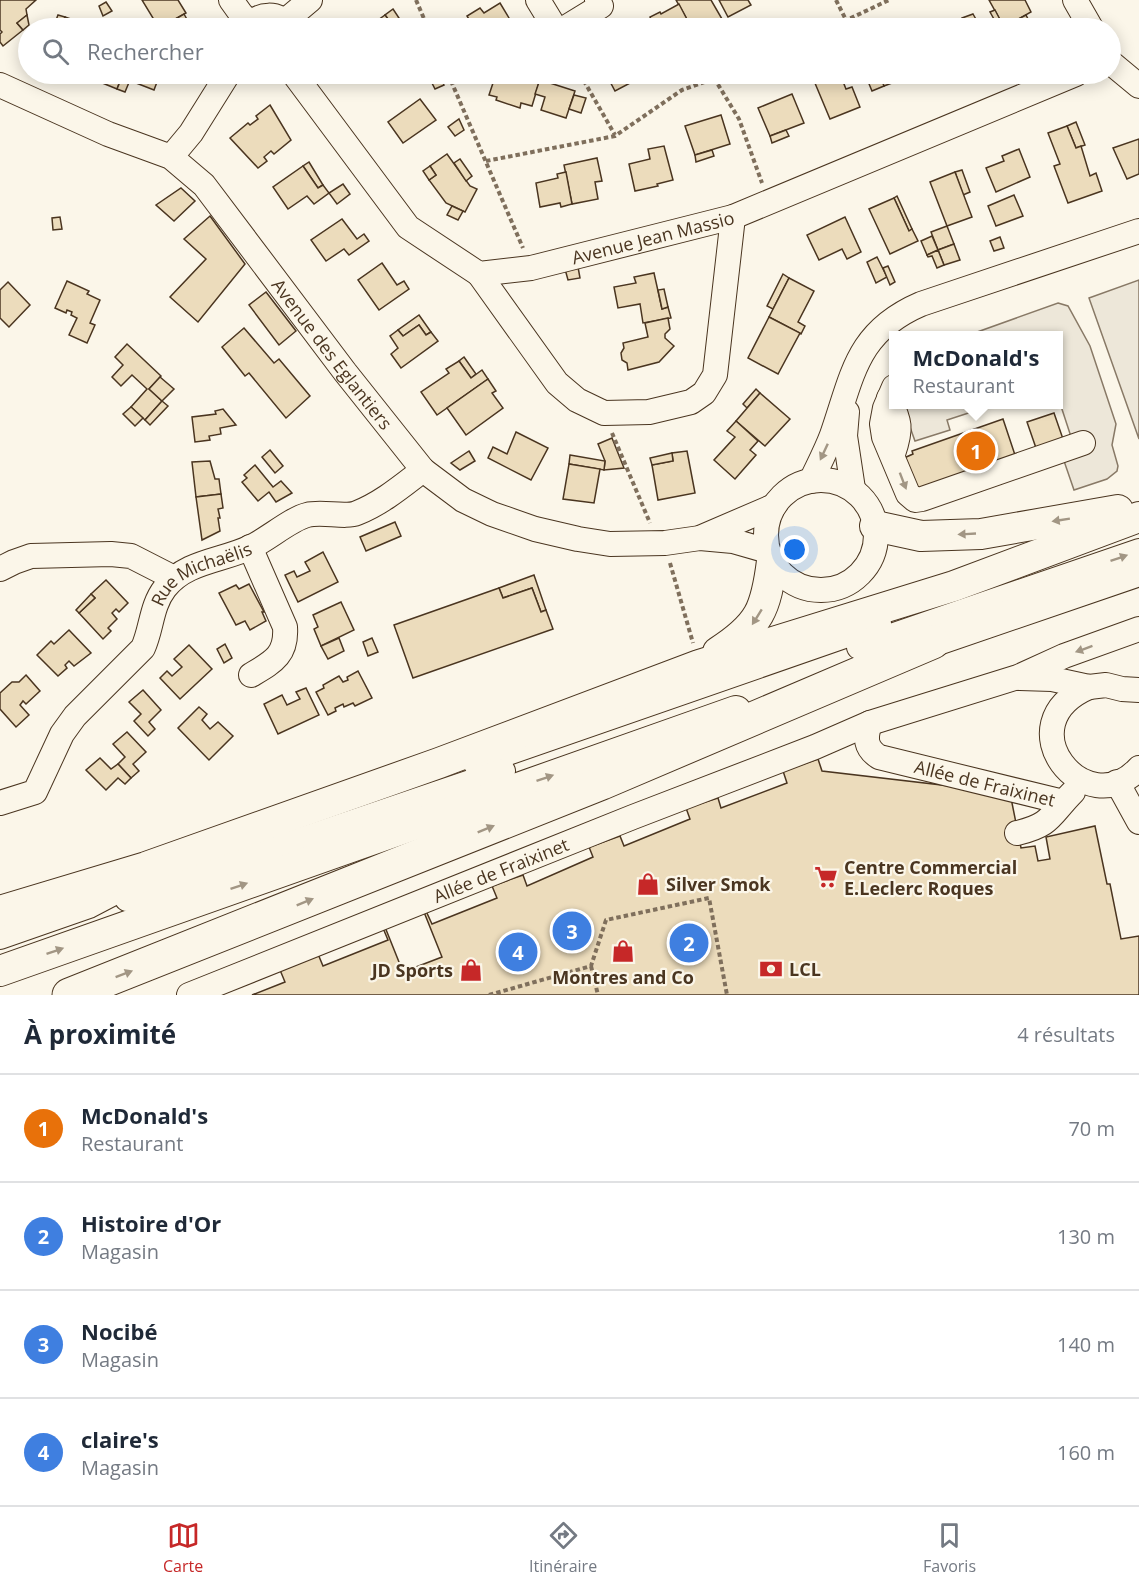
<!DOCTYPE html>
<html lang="fr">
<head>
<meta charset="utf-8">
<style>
  body { margin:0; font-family:"Open Sans",sans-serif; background:#f2f2f3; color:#1f2937 }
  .you { position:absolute; left:795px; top:550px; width:21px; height:21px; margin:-15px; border:4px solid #fff; border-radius:50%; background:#1a73e8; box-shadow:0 0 0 9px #1a73e833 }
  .badge { display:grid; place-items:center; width:39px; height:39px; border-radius:50%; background:#c62828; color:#fff; font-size:20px; font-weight:700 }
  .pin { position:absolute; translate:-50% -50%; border:3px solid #fff; box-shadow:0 2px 6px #0006 }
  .popup { position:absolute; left:889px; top:331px; width:174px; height:78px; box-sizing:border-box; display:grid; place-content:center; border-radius:0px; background:#fff; filter:drop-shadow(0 2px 4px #0005); font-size:20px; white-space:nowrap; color:#747a83 }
  .popup b { font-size:22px; color:#1f2937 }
  .popup::after { content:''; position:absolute; left:50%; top:100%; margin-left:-12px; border:12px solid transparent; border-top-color:#fff }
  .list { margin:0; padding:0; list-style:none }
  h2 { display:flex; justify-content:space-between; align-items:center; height:78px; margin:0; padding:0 24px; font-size:26px }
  h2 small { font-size:20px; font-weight:400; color:#747a83 }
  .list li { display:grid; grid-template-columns:39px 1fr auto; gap:18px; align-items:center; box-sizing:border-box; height:108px; padding:0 24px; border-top:2px solid #e0e1e3 }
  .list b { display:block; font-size:22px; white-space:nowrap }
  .list p { margin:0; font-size:20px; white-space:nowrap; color:#747a83 }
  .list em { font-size:20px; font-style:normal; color:#747a83 }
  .icon { flex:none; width:33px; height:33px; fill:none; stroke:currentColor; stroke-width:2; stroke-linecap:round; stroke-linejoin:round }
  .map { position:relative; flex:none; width:1139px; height:995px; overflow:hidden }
  .search { position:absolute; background:#fff; box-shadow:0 3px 15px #0003; left:18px; right:18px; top:18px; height:66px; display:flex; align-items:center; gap:15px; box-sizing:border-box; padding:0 21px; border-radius:33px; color:#747a83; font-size:22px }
  .sheet { height:510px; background:#fff }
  nav { display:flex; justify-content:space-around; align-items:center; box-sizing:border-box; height:84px; border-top:2px solid #e0e1e3; background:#fff; font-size:16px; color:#747a83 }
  nav a { display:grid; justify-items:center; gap:3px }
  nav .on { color:#c62828 }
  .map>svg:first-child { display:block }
</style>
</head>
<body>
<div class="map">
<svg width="1139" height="995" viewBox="0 0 1139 995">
  <rect width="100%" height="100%" fill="#fbf6e9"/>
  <g fill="#ede7d9" stroke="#887966" stroke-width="1.5">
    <path d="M1139,280V439L1089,298Z"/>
    <path d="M1058,303L1068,306L1090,346L1116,424L1112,445L1118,466L1117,471L1107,479L1074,490L1064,461L1077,455L1059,400L1058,336H966Z"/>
    <path d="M902,405H993L947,420L950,430L915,441Z"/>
  </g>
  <g fill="#ecdcbc" stroke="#4a3520" stroke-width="1.5">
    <path d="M0,0H36L26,9L27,15L17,23L23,30L3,46L0,42V34L2,32L0,30Z"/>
    <path d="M142,0H178L186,13L159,28Z"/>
    <path d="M676,0H711L722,19L718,21L720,25L714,28H692Z"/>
    <path d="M719,0H748L751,5L728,17Z"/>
    <path d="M989,0H1025L1031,12L1004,27Z"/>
    <path d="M106,2L112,11L103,16L99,6Z"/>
    <path d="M500,3L515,28H461L470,21L467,16L480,8L484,13Z"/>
    <path d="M679,4L691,27L655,28L650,17L660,12L661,14Z"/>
    <path d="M393,9L399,18L391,23L385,15Z"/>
    <path d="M995,10L1004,27L1026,15L1032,27L1029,28H999L990,12Z"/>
    <path d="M184,14L189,23L179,28H163L162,27Z"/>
    <path d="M973,14L981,28H966L962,18Z"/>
    <path d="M27,15L29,25L23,30L17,23Z"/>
    <path d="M58,15L65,17L61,28H53Z"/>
    <path d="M385,15L391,23L394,21L400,28H367Z"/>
    <path d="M65,17L88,25L87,28H61Z"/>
    <path d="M104,74L120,81L117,89L100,82Z"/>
    <path d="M113,74H160L154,90Z"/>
    <path d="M496,74H511L515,75L514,77L528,81L530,74L541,76L532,106L521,103L520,108L496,100L497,97L489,95Z"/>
    <path d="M606,74H633L636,80L615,91Z"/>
    <path d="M818,74H840L846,89L852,87L860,107L830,119L812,76Z"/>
    <path d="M865,74H916L884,86L879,74L867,79Z"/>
    <path d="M879,74L884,86L872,91L867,79Z"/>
    <path d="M440,76L444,85L435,89L431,81Z"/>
    <path d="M541,76L552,79L550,83L575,91L566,118L541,110L545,97L535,94Z"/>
    <path d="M122,77L130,80L125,92L117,89Z"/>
    <path d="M792,94L804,123L770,136L758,108Z"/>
    <path d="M574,95L586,98L581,113L569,109Z"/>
    <path d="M420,99L436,120L403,143L388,122Z"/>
    <path d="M270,105L291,140L274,154L271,151L264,157L267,161L258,168L230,138L248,123L250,125L258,119L256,116Z"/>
    <path d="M721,115L730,144L695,155L685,126Z"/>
    <path d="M459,119L464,130L455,136L448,127Z"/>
    <path d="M1076,122L1085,145L1076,148L1067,126Z"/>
    <path d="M1067,126L1076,148L1081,146L1090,176L1096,173L1102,191L1068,203L1054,166L1060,164L1048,133Z"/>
    <path d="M786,130L789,136L772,143L770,136Z"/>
    <path d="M1139,139V174L1127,179L1113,148Z"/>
    <path d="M664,146L673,180L657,184L658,186L635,191L629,164L650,159L648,149Z"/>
    <path d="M1019,149L1030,177L996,192L986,168L1004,161L1002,156Z"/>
    <path d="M712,150L714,156L696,162L695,155Z"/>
    <path d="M447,154L470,186L477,189L465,212L446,203L429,180L436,175L430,166Z"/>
    <path d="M597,158L602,181L595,182L598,199L572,204L564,165Z"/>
    <path d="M460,159L472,176L466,181L454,163Z"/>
    <path d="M309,162L323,185L318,188L303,166Z"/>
    <path d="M303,166L318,188L323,185L329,193L314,204L307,196L288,209L273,187Z"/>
    <path d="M430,166L436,175L429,180L423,171Z"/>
    <path d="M962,170L970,192L963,195L955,172Z"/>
    <path d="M566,172L572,204L561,207L560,203L540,207L536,183L558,178L557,174Z"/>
    <path d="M955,172L972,217L947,226L930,182Z"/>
    <path d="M343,184L350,194L337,204L329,193Z"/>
    <path d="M181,188L195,201L174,221L156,205Z"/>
    <path d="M1014,195L1023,216L996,226L988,206Z"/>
    <path d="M897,196L912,229L909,231L894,198Z"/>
    <path d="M894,198L909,231L912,229L918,241L890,254L869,209Z"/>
    <path d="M452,206L463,211L458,220L447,215Z"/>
    <path d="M210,216L245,264L198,322L170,297L206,259L184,239Z"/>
    <path d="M60,217L62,229L53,230L52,218Z"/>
    <path d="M845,217L861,252L847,259L842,249L819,260L807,235Z"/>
    <path d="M342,219L357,239L364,234L369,241L349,255L344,249L326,261L311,240Z"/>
    <path d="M947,226L954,244L938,250L931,232Z"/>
    <path d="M932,236L938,250L927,255L921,241Z"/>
    <path d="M1000,237L1004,248L994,251L990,241Z"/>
    <path d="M954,244L960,260L944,265L938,250Z"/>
    <path d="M938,250L944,265L937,268L932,256L928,257L927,255Z"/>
    <path d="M877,257L887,277L876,283L867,262Z"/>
    <path d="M382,263L397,285L404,281L409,289L379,310L358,280Z"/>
    <path d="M888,266L895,282L890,285L883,268Z"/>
    <path d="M578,267L580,278L568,280L565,269Z"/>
    <path d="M654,273L662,309L668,307L671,318L643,323L640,304L618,308L614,287L636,283L634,277Z"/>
    <path d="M783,274L789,278L773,309L767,306Z"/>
    <path d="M789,278L814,291L798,322L805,326L801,334L769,317Z"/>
    <path d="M67,281L89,291L87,294L100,300L90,323L95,325L87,343L69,335L77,318L71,315L72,312L67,310L66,313L55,308Z"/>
    <path d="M8,282L30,305L9,327L0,318V290Z"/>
    <path d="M664,289L668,307L662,309L658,290Z"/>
    <path d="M266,292L296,331L279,345L249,305Z"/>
    <path d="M419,315L431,332L426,335L419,325L403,336L398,330Z"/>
    <path d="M769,317L800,333L778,374L748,358Z"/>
    <path d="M668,318L670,329L665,334V338L674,346L659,362L628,370L627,363L622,360L621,353L624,348L623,343L648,337L645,323Z"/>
    <path d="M419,325L426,335L431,332L438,341L401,368L391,354L398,348L390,336L398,330L403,336Z"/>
    <path d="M244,328L274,363L279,359L310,396L286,418L249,373L245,376L222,347Z"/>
    <path d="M127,344L161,376L149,389L162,401L145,420L131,407L147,389L132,375L121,386L112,377L123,365L115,357Z"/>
    <path d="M464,357L476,374L471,378L459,361Z"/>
    <path d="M459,361L471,378L482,370L488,379L437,415L421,392L449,373L446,369Z"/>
    <path d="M160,377L174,389L162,401L149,389Z"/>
    <path d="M488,379L496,391L492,393L503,408L466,435L447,408Z"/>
    <path d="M756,389L760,393L747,408L743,404Z"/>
    <path d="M760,393L790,419L765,446L736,421Z"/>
    <path d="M162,401L168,406L150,425L145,420Z"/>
    <path d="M131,407L143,418L135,426L123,414Z"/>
    <path d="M223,409L236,425L220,428L221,434L209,436L210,440L195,442L192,417L216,414L215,411Z"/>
    <path d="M1054,413L1063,439L1036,448L1027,422Z"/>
    <path d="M1003,419L1016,458L915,489L904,458L913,454L912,451Z"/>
    <path d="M736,421L758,441L750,450L756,455L735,479L714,460L735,437L727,431Z"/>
    <path d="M516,432L548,448L531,480L488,458L493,447L507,454Z"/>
    <path d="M612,438L624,468L604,470L605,461L598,444Z"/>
    <path d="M270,450L283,466L275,473L262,457Z"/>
    <path d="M469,451L475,461L460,470L451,463Z"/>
    <path d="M687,451L695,493L658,500L652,465L673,461L672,453Z"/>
    <path d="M672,453L673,461L652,465L650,458Z"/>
    <path d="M570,455L605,461L604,470L569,464Z"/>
    <path d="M210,461L215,479H219L221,494L196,497L192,462Z"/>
    <path d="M569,464L600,469L594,503L563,499Z"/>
    <path d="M255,465L273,487L281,481L292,493L276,502L269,492L258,501L242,482L247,478L244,475Z"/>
    <path d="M221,494L223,508L218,509L220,518H218L220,531L202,540L196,497Z"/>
    <path d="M395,522L401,536L366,551L360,537Z"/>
    <path d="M323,552L338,582L298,602L285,575L294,571L297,577L310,571L305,562Z"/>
    <path d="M534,575L546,610L541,612L532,588L503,598L499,588Z"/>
    <path d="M106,580L128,603L119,612L116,609L112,613L117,619L108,628L111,631L103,639L79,613L95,598L91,594Z"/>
    <path d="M249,584L264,612H262L266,621L250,630L245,621L236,625L219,593L236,585L239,589Z"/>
    <path d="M499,588L503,598L532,588L541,612L546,610L553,629L413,678L394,625Z"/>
    <path d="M91,594L95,598L79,613L76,610Z"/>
    <path d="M341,602L354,630L321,646L314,629L318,627L313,615Z"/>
    <path d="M69,630L91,653L74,666L69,661L65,665L67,668L58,676L37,655L51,641L54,644Z"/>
    <path d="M339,638L344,651L328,659L321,646Z"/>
    <path d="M372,638L378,652L368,656L363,642Z"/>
    <path d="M225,644L232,658L224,663L217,649Z"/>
    <path d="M189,645L212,669L180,699L160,678L167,671L172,676L182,667L174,659Z"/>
    <path d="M358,671L372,698L355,706L353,703L344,707L343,704L335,708L336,711L328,715L316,692L324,688L323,685L339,676L343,682L348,680L347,677Z"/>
    <path d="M26,675L40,691L26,704L23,701L20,705L29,715L16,727L0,709V693L12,682H19Z"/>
    <path d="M306,688L319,715L278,734L264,704L282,695L287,705L300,699L296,692Z"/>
    <path d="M143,690L161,710L149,722L155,729L148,736L134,721L141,714L129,702Z"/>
    <path d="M199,707L207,714L202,720L210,729L218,722L233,736L209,760L178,728Z"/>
    <path d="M127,732L146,752L133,764L139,771L131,778L118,764L125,757L113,744Z"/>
    <path d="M100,758L111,769L118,764L131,778L125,784L118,778L106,790L86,770Z"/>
    <path d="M818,759L822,771L1010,793L1021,848L1035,846L1038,861L1050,859L1046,837L1095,826L1107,884H1110L1121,939L1139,936V995H252L285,982L280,970L318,954L323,966L388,940L383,928L385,927L403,972L442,957L424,912L426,911L432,924L497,898L492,886L523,875L527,886L593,857L589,847L620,836L624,846L690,819L686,808L718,798L721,808L787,783L783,771Z"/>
  </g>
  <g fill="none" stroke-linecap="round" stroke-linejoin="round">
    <g stroke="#4a3520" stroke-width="26">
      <g id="minor">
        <path d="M231,0L241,14L251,24"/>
        <path d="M538,0L555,28"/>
        <path d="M1075,0L1091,28"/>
        <path d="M285,21L310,0"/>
        <path d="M247,28C259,12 278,11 290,28"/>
        <path d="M565,28L601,6L597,0"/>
        <path d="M1110,62L1139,86"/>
        <path id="s1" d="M294,74L408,227L479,274L531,268L733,217L1076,74"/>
        <path id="s2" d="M0,85L108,134L171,157L204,185L345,372L423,470L463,500L492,514L535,529L578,539L610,544L665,543L700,538L733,541L768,551"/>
        <path d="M171,157L191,133L228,74"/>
        <path d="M479,274L557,383L577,400L604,413L649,412L691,402L704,393L715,375L733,217"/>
        <path d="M894,387L885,408L882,424L884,437L908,494L915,500L922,499L1083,443"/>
        <path d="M889,398C900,422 902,428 893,454"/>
        <path d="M847,412L845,436L853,489"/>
        <circle cx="821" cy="535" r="55"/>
        <path d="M811,481C818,466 826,451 832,435C853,375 856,332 921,304L1139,231"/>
        <path d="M702,537L774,506"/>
        <path d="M250,547L285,627C287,655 273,662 251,675"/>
        <path d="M0,569L14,562L31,556L111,554L131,556L174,578"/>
        <path d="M859,647L1139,551"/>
        <path d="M1020,678L1052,679L1089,687L1106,685L1122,689L1139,690"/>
        <path d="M1089,687C1003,724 1086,826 1139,768"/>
        <path id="s3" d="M870,723C865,738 865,748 879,757L1063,802"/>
        <path d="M476,764L879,624"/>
        <path d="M1117,782L1139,822"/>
        <path id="s4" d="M0,803L35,792L62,734L75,716L143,648C152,628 151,606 165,588C186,561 222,561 251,547C268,539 291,519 307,515C322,511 345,518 357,513C382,503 402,486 423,470"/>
        <path d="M1017,833C1052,825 1050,815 1073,792"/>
        <path d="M127,899L503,771"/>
        <path d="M0,937L89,906L129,885L145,879"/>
        <path id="s5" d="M189,995L633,817L815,747L870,723L1018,677L1064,656L1139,629"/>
      </g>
    </g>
    <g stroke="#4a3520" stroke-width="32">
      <g id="major">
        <path d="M875,526L921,536L981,534L1118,510"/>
        <path d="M911,649L1139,571"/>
        <path d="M718,652C760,625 766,609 772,561"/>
        <path d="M0,911L146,867L439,763L699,665L954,586L1139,517"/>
        <path d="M0,971L736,711"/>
      </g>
    </g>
    <g stroke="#4a3520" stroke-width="35">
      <path id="highway" d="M69,995L602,783L933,642"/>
    </g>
    <g stroke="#7f6f5c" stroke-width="4" stroke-dasharray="4.5 3" stroke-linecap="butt">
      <path d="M416,0L428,28"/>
      <path d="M836,0L846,20"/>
      <path d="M830,28L889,0"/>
      <path d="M448,74L523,248"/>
      <path d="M580,74L615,135"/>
      <path d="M714,78L739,119L762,183"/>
      <path d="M486,161L615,136L682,90L727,74"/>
      <path d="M612,433L650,523"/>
      <path d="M670,563L693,643"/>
      <path d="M591,966L598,995"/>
      <path d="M489,995L591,966L606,920L709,898L727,995"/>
    </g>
    <use href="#minor" stroke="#fbf6e9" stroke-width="24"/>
    <use href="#major" stroke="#fbf6e9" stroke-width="30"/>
    <use href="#highway" stroke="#fbf6e9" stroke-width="33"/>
  </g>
  <defs><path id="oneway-solid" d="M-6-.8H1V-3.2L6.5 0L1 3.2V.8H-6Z" transform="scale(1.5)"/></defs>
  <g fill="#a29684">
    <use href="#oneway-solid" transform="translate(824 452) rotate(115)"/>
    <use href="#oneway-solid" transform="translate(903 481) rotate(69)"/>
    <use href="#oneway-solid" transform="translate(1061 520) rotate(171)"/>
    <use href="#oneway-solid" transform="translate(967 534) rotate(177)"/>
    <use href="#oneway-solid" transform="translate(1119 558) rotate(-19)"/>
    <use href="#oneway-solid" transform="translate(757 617) rotate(122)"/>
    <use href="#oneway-solid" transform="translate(1084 649) rotate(160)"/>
    <use href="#oneway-solid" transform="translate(545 778) rotate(-19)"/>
    <use href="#oneway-solid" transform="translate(486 829) rotate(-22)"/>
    <use href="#oneway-solid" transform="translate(239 886) rotate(-19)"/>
    <use href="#oneway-solid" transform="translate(305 902) rotate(-22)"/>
    <use href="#oneway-solid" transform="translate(55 951) rotate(-19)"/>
    <use href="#oneway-solid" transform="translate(124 974) rotate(-21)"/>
  </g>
  <defs>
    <g id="supermarket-bare" transform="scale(1.8)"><path d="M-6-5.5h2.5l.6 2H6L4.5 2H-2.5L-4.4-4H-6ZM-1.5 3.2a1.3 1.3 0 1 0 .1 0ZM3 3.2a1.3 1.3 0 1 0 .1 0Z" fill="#c62828" stroke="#fbf6e9" stroke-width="2.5" paint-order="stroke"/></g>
    <g id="shop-bare" transform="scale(1.8)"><path d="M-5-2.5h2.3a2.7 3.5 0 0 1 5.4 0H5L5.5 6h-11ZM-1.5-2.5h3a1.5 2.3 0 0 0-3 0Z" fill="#c62828" stroke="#fbf6e9" stroke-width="2.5" paint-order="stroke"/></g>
    <g id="bank-bare" transform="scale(1.8)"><path d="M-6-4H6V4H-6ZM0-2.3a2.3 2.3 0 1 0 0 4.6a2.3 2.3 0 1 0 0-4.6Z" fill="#c62828" stroke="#fbf6e9" stroke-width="2.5" paint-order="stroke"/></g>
  </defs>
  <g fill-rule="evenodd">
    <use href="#supermarket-bare" x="826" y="877"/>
    <use href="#shop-bare" x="648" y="884"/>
    <use href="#shop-bare" x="623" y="951"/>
    <use href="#bank-bare" x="771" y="969"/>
    <use href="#shop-bare" x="471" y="970"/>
  </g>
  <g text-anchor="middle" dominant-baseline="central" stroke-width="4.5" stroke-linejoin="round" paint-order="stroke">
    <g font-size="18" fill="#4a3520" stroke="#fbf6e9">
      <text stroke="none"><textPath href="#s1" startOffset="454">Avenue Jean Massio</textPath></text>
      <text stroke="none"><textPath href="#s2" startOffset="441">Avenue des Eglantiers</textPath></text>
      <text stroke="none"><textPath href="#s4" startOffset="322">Rue Michaëlis</textPath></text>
      <text stroke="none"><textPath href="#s3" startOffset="148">Allée de Fraixinet</textPath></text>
      <text stroke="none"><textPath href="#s5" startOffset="336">Allée de Fraixinet</textPath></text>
    </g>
    <g font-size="18" font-weight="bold" fill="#4a3520" stroke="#fbf6e9" text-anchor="start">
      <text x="844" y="867">Centre Commercial<tspan x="844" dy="21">E.Leclerc Roques</tspan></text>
      <text x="666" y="884">Silver Smok</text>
      <text x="789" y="969">LCL</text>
      <text x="453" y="970" text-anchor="end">JD Sports</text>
      <text x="623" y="977" text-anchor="middle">Montres and Co</text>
    </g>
  </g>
</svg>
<div class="you"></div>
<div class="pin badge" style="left:976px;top:451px;background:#e8710a">1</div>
<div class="popup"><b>McDonald's</b>Restaurant</div>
<div class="pin badge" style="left:689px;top:943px;background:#3f7fe0">2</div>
<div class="pin badge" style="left:572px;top:931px;background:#3f7fe0">3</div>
<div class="pin badge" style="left:518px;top:952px;background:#3f7fe0">4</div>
<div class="search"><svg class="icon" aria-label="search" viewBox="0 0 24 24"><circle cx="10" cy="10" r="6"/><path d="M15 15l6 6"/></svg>Rechercher</div>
</div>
<section class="sheet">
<h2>À proximité<small>4 résultats</small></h2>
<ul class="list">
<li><span class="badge" style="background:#e8710a">1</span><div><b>McDonald's</b><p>Restaurant</p></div><em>70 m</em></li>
<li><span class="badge" style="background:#3f7fe0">2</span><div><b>Histoire d'Or</b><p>Magasin</p></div><em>130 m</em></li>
<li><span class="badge" style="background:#3f7fe0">3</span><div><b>Nocibé</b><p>Magasin</p></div><em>140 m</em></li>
<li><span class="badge" style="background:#3f7fe0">4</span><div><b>claire's</b><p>Magasin</p></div><em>160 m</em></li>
</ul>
</section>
<nav>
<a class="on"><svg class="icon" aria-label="map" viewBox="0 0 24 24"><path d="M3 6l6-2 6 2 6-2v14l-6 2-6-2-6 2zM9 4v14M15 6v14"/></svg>Carte</a>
<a><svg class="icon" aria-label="directions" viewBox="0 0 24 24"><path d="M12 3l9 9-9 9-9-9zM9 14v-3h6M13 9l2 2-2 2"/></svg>Itinéraire</a>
<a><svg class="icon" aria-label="saved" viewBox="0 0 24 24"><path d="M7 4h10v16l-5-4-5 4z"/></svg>Favoris</a>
</nav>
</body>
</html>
